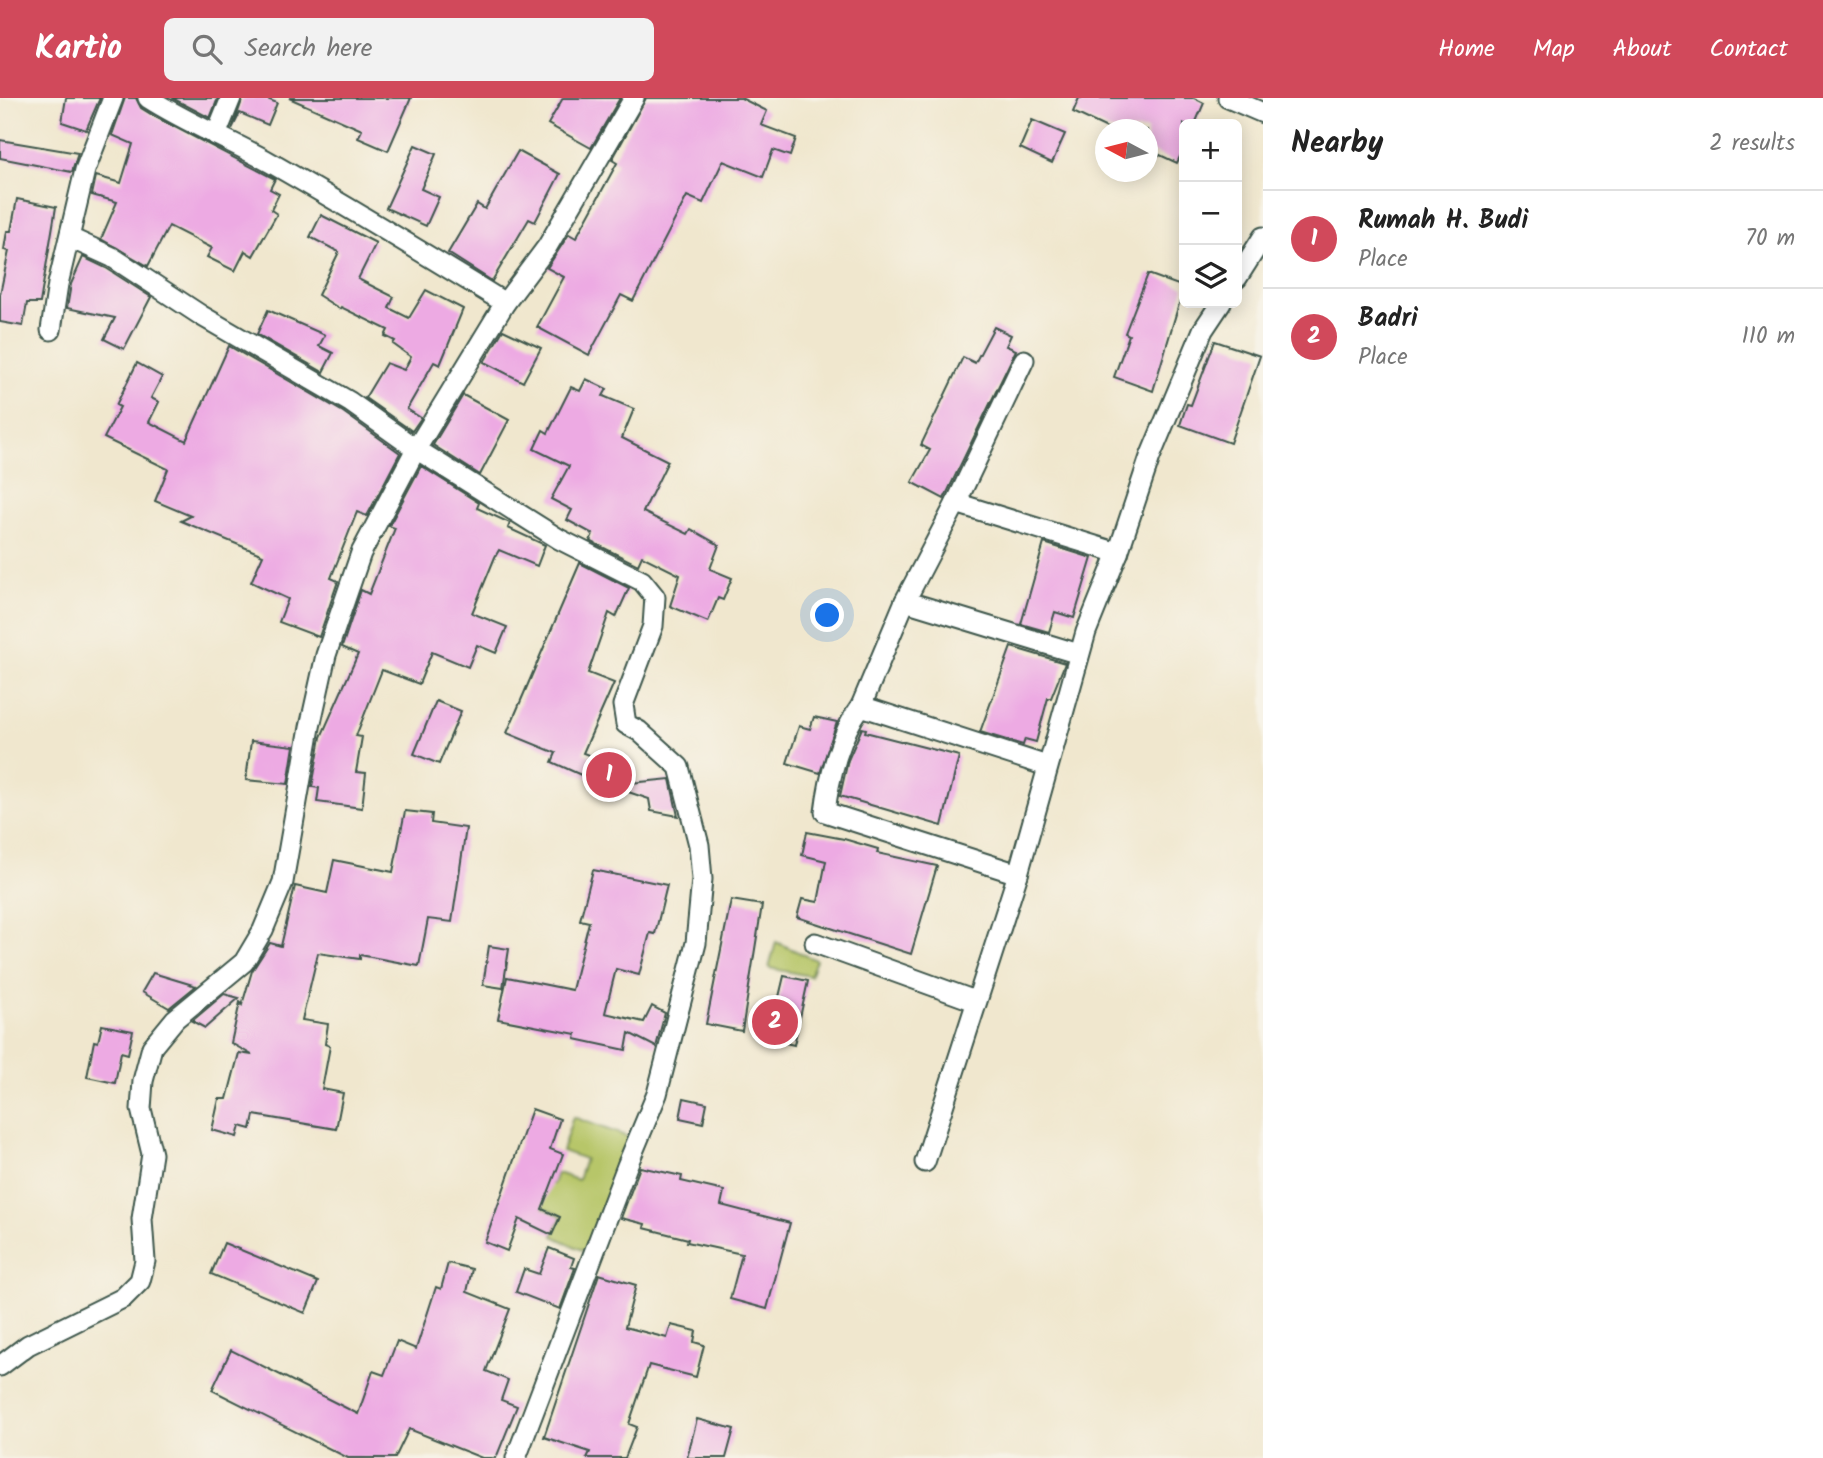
<!DOCTYPE html>
<html lang="en">
<head>
<meta charset="utf-8">
<style>
  body { margin:0; font-family:Kalam,sans-serif; background:#f2f2f2; color:#222 }
  .controls { position:absolute; right:21px; top:21px; display:grid; overflow:hidden; border-radius:10px; box-shadow:0 4px 18px #0003 }
  .controls button { width:63px; height:63px; display:grid; place-items:center; padding:0; border:0; border-bottom:2px solid #e0e0e0; background:#fff; color:#222; font:35px sans-serif }
  .compass { position:absolute; left:1095px; top:21px; width:63px; height:63px; border-radius:50%; background:#fff; box-shadow:0 4px 18px #0003; rotate:277deg }
  .you { position:absolute; left:828px; top:518px; width:24px; height:24px; margin:-18px; border:5px solid #fff; border-radius:50%; background:#1a73e8; box-shadow:0 0 0 10px #1a73e833 }
  .badge { display:grid; place-items:center; width:46px; height:46px; border-radius:50%; background:#d1495b; color:#fff; font-size:23px; font-weight:700 }
  .pin { position:absolute; translate:-50% -50%; border:4px solid #fff; box-shadow:0 2px 7px #0006 }
  .list { margin:0; padding:0; list-style:none }
  h2 { display:flex; justify-content:space-between; align-items:center; height:91px; margin:0; padding:0 28px; font-size:30px }
  h2 small { font-size:23px; font-weight:400; color:#767676 }
  .list li { display:grid; grid-template-columns:46px 1fr auto; gap:21px; align-items:center; box-sizing:border-box; height:98px; padding:0 28px; border-top:2px solid #e0e0e0 }
  .list b { display:block; font-size:26px; white-space:nowrap }
  .list p { margin:0; font-size:23px; white-space:nowrap; color:#767676 }
  .list em { font-size:23px; font-style:normal; color:#767676 }
  .icon { flex:none; width:38px; height:38px; fill:none; stroke:currentColor; stroke-width:2; stroke-linecap:round; stroke-linejoin:round }
  .map { position:relative; flex:none; width:1263px; height:1360px; overflow:hidden }
  header { display:flex; align-items:center; gap:42px; box-sizing:border-box; height:98px; padding:0 35px; background:#d1495b; color:#fff }
  header strong { font-size:33px }
  nav { display:flex; gap:38px; margin-inline-start:auto; font-size:24px }
  .search { width:490px; height:63px; background:#f2f2f2; display:flex; align-items:center; gap:18px; box-sizing:border-box; padding:0 24px; border-radius:10px; color:#767676; font-size:26px }
  main { display:flex }
  aside { flex:1; background:#fff }
  .map>svg:first-child { display:block }
</style>
</head>
<body>
<header>
<strong>Kartio</strong>
<div class="search"><svg class="icon" aria-label="search" viewBox="0 0 24 24"><circle cx="10" cy="10" r="6"/><path d="M15 15l6 6"/></svg>Search here</div>
<nav><a>Home</a><a>Map</a><a>About</a><a>Contact</a></nav>
</header>
<main>
<div class="map">
<svg width="1263" height="1360" viewBox="0 0 1263 1360">
  <rect width="100%" height="100%" fill="#f7f3e8"/>
  <filter id="ink" filterUnits="userSpaceOnUse"><feTurbulence type="fractalNoise" baseFrequency=".0143" numOctaves="2"/><feDisplacementMap in="SourceGraphic" scale="14" xChannelSelector="R" yChannelSelector="G"/><feConvolveMatrix kernelMatrix="1 2 1 2 8 2 1 2 1" color-interpolation-filters="sRGB"/></filter>
  <filter id="wash" filterUnits="userSpaceOnUse"><feTurbulence type="fractalNoise" baseFrequency=".00686" numOctaves="4" result="noise"/><feDisplacementMap in="SourceGraphic" scale="28" xChannelSelector="R" yChannelSelector="G"/><feGaussianBlur stdDeviation="1.57" result="paint"/><feColorMatrix in="noise" values="0 0 0 0 0 0 0 0 0 0 0 0 0 0 0 0 0 1.4 0 .05"/><feComposite in="paint" operator="in"/></filter>
  <g filter="url(#wash)">
    <rect width="100%" height="100%" fill="#f0e7ce"/>
    <g fill="#b7c669" stroke="#6b824e" stroke-width="2">
      <path d="M776,844L816,862L810,878L769,870Z"/>
      <path d="M573,1019L634,1041L590,1156L553,1138L562,1118L535,1106L543,1083L553,1086L557,1075L578,1082L585,1061L562,1053Z"/>
    </g>
    <g id="blocks">
      <g fill="#edaae3">
        <path d="M66,0H100L86,32L62,24Z"/>
        <path d="M125,0H136L141,10L157,20L275,81L270,91L279,96L271,112L277,116L253,158L245,153L235,173L207,159L212,150L169,128L148,168L101,141L117,104L92,97L96,78L121,85L133,46L112,37Z"/>
        <path d="M172,0H218L210,20Z"/>
        <path d="M243,0H265L277,5L268,27L240,15L232,31Z"/>
        <path d="M289,0H411L388,53L358,40L362,32Z"/>
        <path d="M563,0H620L591,50L548,26Z"/>
        <path d="M646,0H741L767,13L761,27L796,40L790,58L773,52L763,79L723,63L703,105L687,98L633,203L621,197L589,257L537,229L564,179L547,170L569,136L576,140L617,65L612,62Z"/>
        <path d="M1079,0H1194L1204,5L1195,26H1184V50L1177,65L1147,51V32H1111L1073,14Z"/>
        <path d="M1032,22L1065,36L1052,65L1020,50Z"/>
        <path d="M0,42L78,55L72,74L0,60Z"/>
        <path d="M415,47L436,56L421,91L439,99L426,128L386,110Z"/>
        <path d="M518,53L560,76L535,124L529,121L492,183L448,155L477,106L485,111Z"/>
        <path d="M17,101L56,109L40,205H27L23,228L0,224V196L9,153L4,152L7,133H11Z"/>
        <path d="M321,117L376,145L358,181L394,199L389,210L409,220L426,192L463,211L440,267L434,264L407,311L421,320L412,333L365,300L386,265L404,272L411,259L393,246L395,243L385,238L388,232L341,209L340,211L318,197L339,154L310,139Z"/>
        <path d="M83,159L106,170L151,199L124,251L104,241L115,220L67,210L71,186Z"/>
        <path d="M1148,176L1184,189L1153,293L1114,279L1129,237L1125,235Z"/>
        <path d="M268,212L325,237L319,248L333,255L323,274L257,236Z"/>
        <path d="M994,229L1011,237L1006,248L1016,252L944,401L912,384L930,352L921,347L963,259L975,265Z"/>
        <path d="M503,232L541,250L523,284L484,264Z"/>
        <path d="M1215,243L1260,258L1230,345L1180,327L1187,306L1191,307Z"/>
        <path d="M229,248L343,314L400,355L367,418L357,414L331,480L338,483L319,539L279,524L288,501L251,484L263,457L181,423L191,418L155,403L168,371L104,340L120,309L116,307L137,265L162,279L151,300L159,304L149,324L186,343Z"/>
        <path d="M586,281L607,291L603,298L634,311L622,340L668,363L643,414L688,436L691,431L719,447L710,471L732,480L723,502L718,500L708,524L670,508L680,477L642,458L638,467L590,443L593,436L567,422L572,412L551,401L569,368L534,351L543,332L548,335L571,289L580,293Z"/>
        <path d="M463,297L509,322L480,377L433,347Z"/>
        <path d="M421,368L479,405L477,410L510,425L508,430L545,447L537,468L499,452L495,459L472,515L507,529L496,555L477,547L468,569L432,554L419,586L382,572L356,638L362,639L356,674L366,675L362,710L317,704L319,690L312,689L321,639L358,556L342,549L361,492L369,496L395,430L389,428Z"/>
        <path d="M1044,445L1092,460L1074,520L1055,514L1049,534L1021,526Z"/>
        <path d="M580,465L629,490L616,519L609,515L588,575L614,585L583,655L624,670L620,686L670,681L678,718L651,713L649,701L590,681L552,664L556,655L507,635Z"/>
        <path d="M1011,549L1065,565L1051,600H1048L1036,644L1025,641L1023,647L980,634Z"/>
        <path d="M436,603L461,613L439,666L414,656Z"/>
        <path d="M814,619L837,624L820,675L787,665L799,628L810,631Z"/>
        <path d="M862,630L866,631L865,634L959,658L942,728L840,698L848,662Z"/>
        <path d="M251,643L294,648L288,686L246,682Z"/>
        <path d="M405,713L432,716L431,725L466,730L452,824L428,821L419,868L360,857V861L318,855L302,922L328,926L325,946L330,948L322,991L343,995L336,1031L254,1017L251,1031L240,1028L237,1039L212,1032L219,1001H227L239,955L252,957L231,945L240,904L242,907L252,873L270,845L281,848L295,788L327,795L334,762L393,774Z"/>
        <path d="M807,734L844,741L878,751L877,755L937,768L911,856L797,819L802,801L818,804L826,763L802,757Z"/>
        <path d="M593,772L667,787L655,836L650,835L639,877L616,871L605,915L644,924L652,908L665,915L656,949L629,935L626,952L575,941L576,936L498,921L507,879L572,892L589,824L580,822Z"/>
        <path d="M731,802L762,807L742,933L706,926Z"/>
        <path d="M489,848L509,851L503,890L483,887Z"/>
        <path d="M153,875L196,888L169,910L142,894Z"/>
        <path d="M784,878L808,883L794,947L769,941Z"/>
        <path d="M224,896L239,900L205,930L192,923Z"/>
        <path d="M102,927L133,933L128,956L121,954L115,985L87,979L94,943L98,944Z"/>
        <path d="M684,1000L707,1005L703,1025L680,1020Z"/>
        <path d="M532,1011L560,1021L550,1051L563,1056L542,1111L560,1119L552,1137L519,1121L507,1153L485,1144Z"/>
        <path d="M640,1069L682,1078L681,1083L724,1093L721,1107L790,1125L767,1211L730,1201L742,1156L687,1144L688,1141L644,1130L645,1126L621,1120Z"/>
        <path d="M224,1145L318,1184L305,1215L211,1176Z"/>
        <path d="M549,1150L574,1160L571,1169L575,1170L560,1211L516,1194L524,1171L539,1176Z"/>
        <path d="M448,1165L472,1171L467,1194L510,1211L486,1273L508,1282L501,1302L517,1308L496,1360H482L409,1331L395,1360H348L212,1292L231,1252L358,1316L373,1273L384,1277L397,1243L416,1251L436,1189L441,1191Z"/>
        <path d="M599,1176L636,1187L625,1229L667,1240L671,1227L696,1233L694,1244L704,1247L696,1279L649,1267L629,1326L637,1329L625,1360H587L590,1354L544,1339Z"/>
        <path d="M697,1321L734,1331L726,1360H687Z"/>
      </g>
    </g>
  </g>
  <g filter="url(#ink)">
    <use href="#blocks" fill-opacity="0" stroke="#3e564b" stroke-width="2"/>
    <g fill="none" stroke-linecap="round" stroke-linejoin="round">
      <g stroke="#3e564b" stroke-width="23">
        <g id="minor">
          <path d="M148,0C187,25 230,42 271,65C350,110 427,157 505,205"/>
          <path d="M1228,0L1263,15"/>
          <path d="M216,37L231,0"/>
          <path d="M70,140L112,159L202,218L350,304L416,351L559,441L642,483L655,499L653,528L623,607L626,626L639,633L679,669L699,747L702,781L696,845L657,996L627,1068L516,1360"/>
          <path d="M1237,180L1263,139"/>
          <path d="M51,232L58,186L85,72L113,0"/>
          <path d="M1024,262L956,405L905,503L1079,556"/>
          <path d="M956,405L1118,455"/>
          <path d="M905,503L861,608C840,636 829,680 825,714L1018,776"/>
          <path d="M861,608L1047,668"/>
          <path d="M815,845L975,903"/>
          <path d="M925,1064L1018,776L1086,534L1118,455L1150,359L1203,232L1221,205"/>
          <path d="M0,1268L28,1247L123,1200L140,1183L145,1163L142,1121L152,1056L141,1011L143,983L152,949L175,921L244,864L263,832L283,784L310,629L326,557L361,455L416,351L505,205L547,149L634,0"/>
        </g>
      </g>
      <use href="#minor" stroke="#fff" stroke-width="19"/>
    </g>
  </g>
</svg>
<div class="controls">
<button>+</button>
<button>−</button>
<button><svg class="icon" aria-label="layers" viewBox="0 0 24 24"><path d="M12 4l9 5-9 5-9-5zM3 14l9 5 9-5"/></svg></button>
</div>
<svg class="compass" viewBox="-18 -18 36 36"><path d="M0-13l5 13h-10z" fill="#e53935"/><path d="M0 13l5-13h-10z" fill="#767676"/></svg>
<div class="you"></div>
<div class="pin badge" style="left:609px;top:677px">1</div>
<div class="pin badge" style="left:775px;top:924px">2</div>
</div>
<aside>
<h2>Nearby<small>2 results</small></h2>
<ul class="list">
<li><span class="badge">1</span><div><b>Rumah H. Budi</b><p>Place</p></div><em>70 m</em></li>
<li><span class="badge">2</span><div><b>Badri</b><p>Place</p></div><em>110 m</em></li>
</ul>
</aside>
</main>
</body>
</html>
